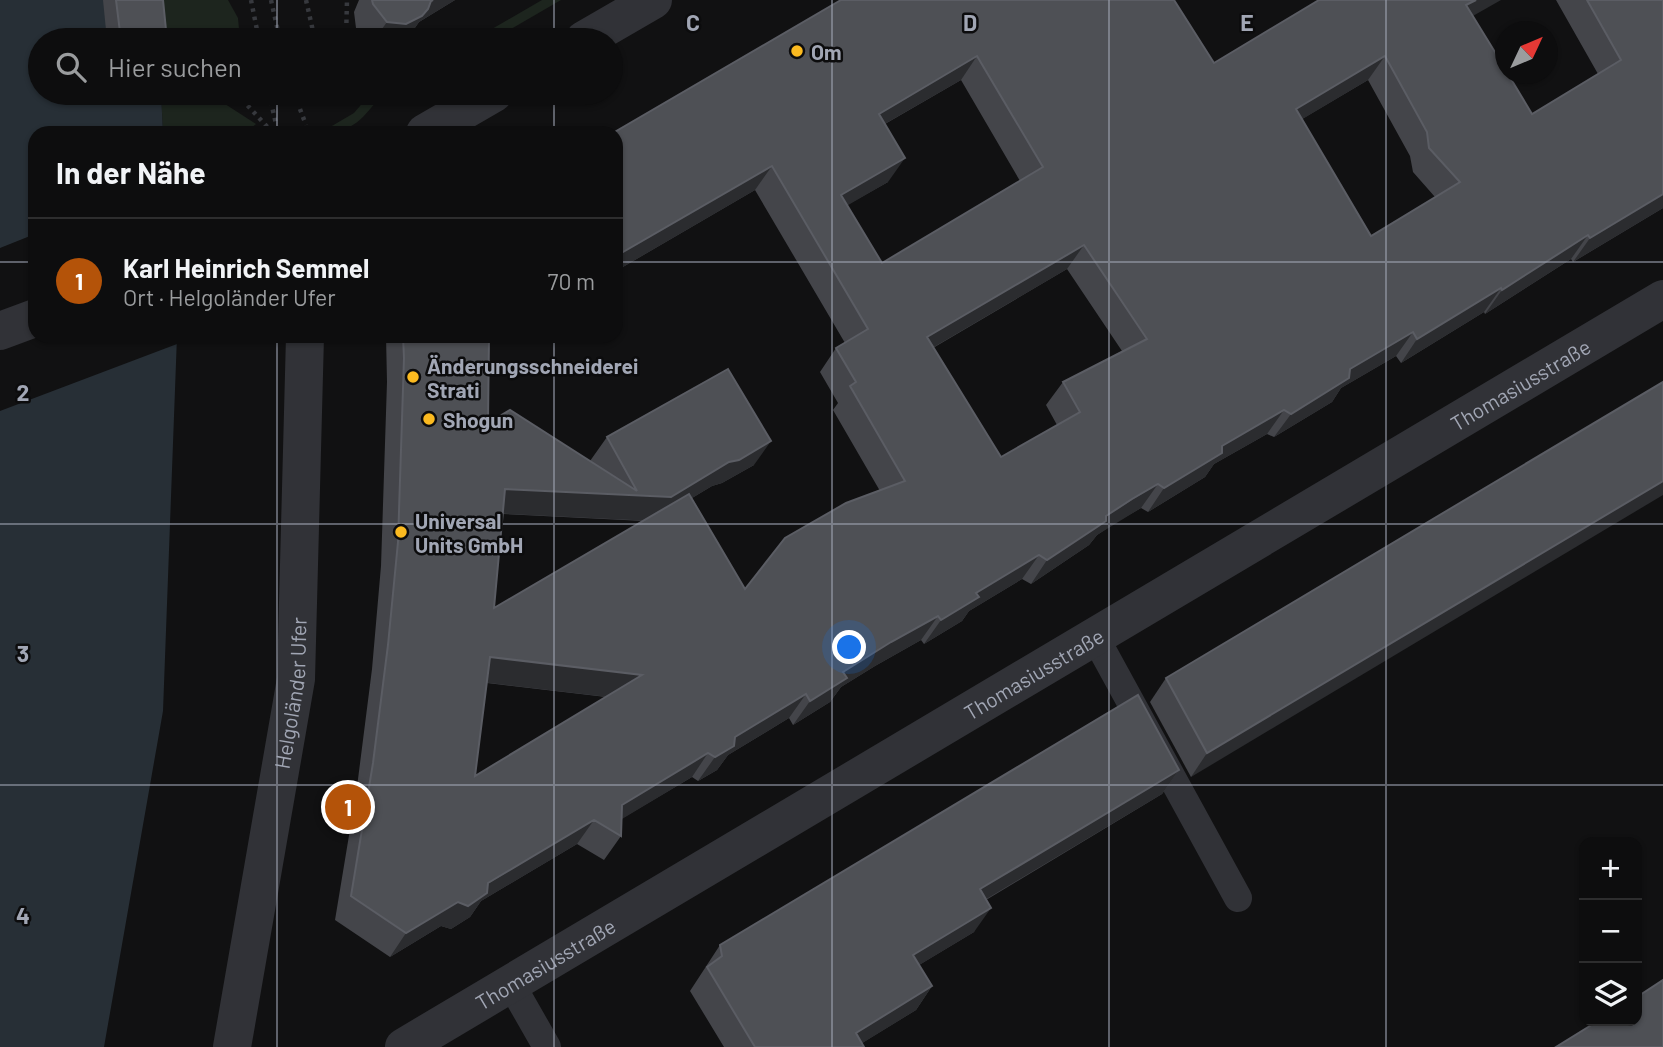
<!DOCTYPE html>
<html lang="de">
<head>
<meta charset="utf-8">
<style>
  body { margin:0; font-family:Barlow,sans-serif; background:#161617; color:#f1f3f6 }
  .controls { position:absolute; right:21px; bottom:21px; display:grid; overflow:hidden; border-radius:14px; box-shadow:0 2px 5px #0004 }
  .controls button { width:63px; height:63px; display:grid; place-items:center; padding:0; border:0; border-bottom:2px solid #2d2d2e; background:#0d0d0e; color:#f1f3f6; font:35px sans-serif }
  .compass { position:absolute; left:1495px; top:21px; width:63px; height:63px; border-radius:50%; background:#0d0d0e; box-shadow:0 2px 5px #0004; rotate:46deg }
  .you { position:absolute; left:850px; top:648px; width:24px; height:24px; margin:-18px; border:5px solid #fff; border-radius:50%; background:#1a73e8; box-shadow:0 0 0 10px #1a73e833 }
  .badge { display:grid; place-items:center; width:46px; height:46px; border-radius:50%; background:#b45309; color:#fff; font-size:23px; font-weight:700 }
  .pin { position:absolute; translate:-50% -50%; border:4px solid #fff; box-shadow:0 2px 7px #0006 }
  .list { margin:0; padding:0; list-style:none }
  h2 { display:flex; justify-content:space-between; align-items:center; height:91px; margin:0; padding:0 28px; font-size:30px }
  h2 small { font-size:23px; font-weight:400; color:#9a9c9e }
  .list li { display:grid; grid-template-columns:46px 1fr auto; gap:21px; align-items:center; box-sizing:border-box; height:126px; padding:0 28px; border-top:2px solid #2d2d2e }
  .list b { display:block; font-size:26px; white-space:nowrap }
  .list p { margin:0; font-size:23px; white-space:nowrap; color:#9a9c9e }
  .list em { font-size:23px; font-style:normal; color:#9a9c9e }
  .icon { flex:none; width:38px; height:38px; fill:none; stroke:currentColor; stroke-width:2; stroke-linecap:round; stroke-linejoin:round }
  .map { position:relative; flex:none; width:1663px; height:1047px; overflow:hidden }
  .search { position:absolute; background:#0d0d0e; box-shadow:0 2px 5px #0004; left:28px; top:28px; width:595px; height:77px; display:flex; align-items:center; gap:18px; box-sizing:border-box; padding:0 24px; border-radius:38px; color:#9a9c9e; font-size:26px }
  .panel { position:absolute; background:#0d0d0e; box-shadow:0 2px 5px #0004; left:28px; top:126px; width:595px; height:217px; border-radius:21px }
  .map>svg:first-child { display:block }
</style>
</head>
<body>
<div class="map">
<svg width="1663" height="1047" viewBox="0 0 1663 1047">
  <rect width="100%" height="100%" fill="#111112"/>
  <g fill="#1d251e">
    <path d="M153,0H228L238,18L240,40H162Z"/>
    <path d="M542,0H561L492,40H473Z"/>
    <path d="M161,93H208L256,124L245,133H163Z"/>
    <path d="M371,93H383C363,118 354,133 320,133L354,113Z"/>
  </g>
  <path fill="#272f36" d="M0,0H153L157,40H40V93H161L163,133H35V336H177L163,711L104,1047H0Z"/>
  <path fill="#111112" d="M35,234V336H177V344L0,411V248Z"/>
  <g fill="none" stroke-linecap="round" stroke-linejoin="round">
    <g stroke="#37393e" stroke-width="4.5" stroke-dasharray="3.5 5" stroke-linecap="butt">
      <path d="M251,0L259,40"/>
      <path d="M271,0L280,40"/>
      <path d="M306,0L315,40"/>
      <path d="M346,40L347,0"/>
      <path d="M236,93L273,133"/>
      <path d="M269,93L278,133"/>
      <path d="M294,93L306,125"/>
      <path d="M331,93L337,105"/>
    </g>
    <g stroke="#313237" stroke-width="28">
      <path d="M1095,637L1238,898"/>
      <path d="M511,984L547,1047"/>
    </g>
    <g stroke="#313237" stroke-width="38">
      <path d="M584,40L653,0"/>
      <path d="M425,133L494,93"/>
      <path d="M0,331L35,318"/>
      <path id="s1" d="M232,1047L296,679L305,336"/>
      <path id="s2" d="M404,1047L1663,299"/>
    </g>
  </g>
  <g fill="#44454a" fill-rule="evenodd">
    <path d="M103,0H163L167,40H107Z"/>
    <path d="M359,0H455L419,22L412,32L404,40H366L356,28L354,12Z"/>
    <path d="M841,0L1214,63L1473,16L1532,114L1598,74L1556,0H1663V208L1573,262L1571,259L1485,314L1484,312L1401,363L1396,356L1341,388L1332,402L1274,437L1267,434L1214,464L1205,477L1148,512L1141,508L1115,523L1097,535L1089,545L1031,584L1022,579L969,611L962,621L924,644L921,640L875,666L841,687L830,702L793,725L789,718L728,755L717,770L698,781L692,777L621,819V836L604,860L577,844L481,901L470,917L451,929L441,926L390,957L335,920L357,787L372,669L381,566L387,382L386,336H489L488,423L590,461L607,437L754,465L722,483L712,486L692,498L745,589L880,491L833,410L838,403L820,372L836,348L845,343L755,190L616,271V133ZM961,80L1020,181L882,263L847,205L888,182L885,124ZM1368,80L1410,156L1413,172L1435,197L1371,236L1302,119ZM1067,269L1122,351L1063,382L1046,405L1057,425L1001,457L933,348ZM503,514L644,521L494,608ZM487,683L606,697L475,776Z"/>
    <path d="M1663,382L1191,777L1150,702L1166,678Z"/>
    <path d="M1179,770L1162,794L986,900L974,932L919,965L932,986L916,1010L862,1043L864,1047H724L690,991L720,945Z"/>
  </g>
  <g fill="#2b2c2f">
    <path d="M433,0H455L419,22L412,32L404,40H374L387,22Z"/>
    <path d="M1476,0H1501L1450,29L1466,5Z"/>
    <path d="M977,56L961,80L862,137L879,114Z"/>
    <path d="M1385,56L1368,80L1279,133L1296,109Z"/>
    <path d="M905,158L888,182L824,219L841,195Z"/>
    <path d="M772,166L755,190L616,271V256Z"/>
    <path d="M1663,194V208L1573,262L1590,238Z"/>
    <path d="M1588,235L1571,259L1485,314L1502,290Z"/>
    <path d="M1084,245L1067,269L910,361L927,337Z"/>
    <path d="M1501,288L1484,312L1401,363L1417,339Z"/>
    <path d="M1413,332L1396,356L1341,388L1332,402L1274,437L1291,414L1350,369Z"/>
    <path d="M1284,410L1267,434L1214,464L1205,477L1148,512L1164,488L1222,446Z"/>
    <path d="M771,441L754,465L722,483L712,486L654,521L488,513L505,489L671,497L729,462Z"/>
    <path d="M1663,481V495L1191,777L1207,753Z"/>
    <path d="M1158,484L1141,508L1097,535L1089,545L1031,584L1047,560L1106,516Z"/>
    <path d="M1039,555L1022,579L969,611L962,621L924,644L941,620L976,593Z"/>
    <path d="M938,616L921,640L875,666L841,687L830,702L793,725L810,701L843,672L891,642Z"/>
    <path d="M490,657L642,675L625,699L473,681Z"/>
    <path d="M806,694L789,718L728,755L717,770L698,781L715,757L735,737Z"/>
    <path d="M708,753L692,777L607,828L622,805Z"/>
    <path d="M1179,770L1162,794L963,913L980,889Z"/>
    <path d="M594,820L577,844L481,901L470,917L451,929L441,926L390,957L406,933Z"/>
    <path d="M991,908L974,932L896,979L913,955Z"/>
    <path d="M932,986L916,1010L856,1047V1033Z"/>
  </g>
  <g fill="#4e5055" stroke="#5b5d64" stroke-width="2" fill-rule="evenodd">
    <path d="M116,0H163L167,40H121Z"/>
    <path d="M372,0H433L431,1L428,9L422,16L406,24L387,22L373,4Z"/>
    <path d="M841,0H1174L1214,63L1319,0H1476L1466,5L1506,70V74H1508L1532,114L1621,60L1587,0H1663V194L1590,238L1588,235L1502,290L1501,288L1417,339L1413,332L1350,369L1349,378L1291,414L1284,410L1222,446V453L1164,488L1158,484L1132,499L1106,516V521L1047,560L1039,555L976,593L979,597L941,620L938,616L891,642L843,672L847,678L810,701L806,694L735,737L734,746L715,757L708,753L622,805L621,836L594,820L488,883L487,893L468,906L458,902L406,933L351,896L373,763L388,645L398,542L404,358L403,336H489L488,423L510,410L637,491L607,437L728,369L771,441L739,460L729,462L671,497L505,489L494,608L689,494L745,589L785,538L846,503L905,481L850,386L856,382L836,348L868,329L772,166L616,256V133H613ZM977,56L1043,167L882,263L841,195L905,158L879,114ZM1385,56L1427,132L1429,148L1460,182L1371,236L1296,109ZM1084,245L1147,339L1063,382L1080,412L1001,457L927,337ZM490,657L642,675L475,776Z"/>
    <path d="M1663,382V481L1207,753L1166,678Z"/>
    <path d="M1138,695L1179,770L980,889L991,908L913,955L932,986L856,1033L864,1047H755L707,967L722,956L720,945Z"/>
    <path d="M1663,980V1047H1556L1598,1021H1637V997Z"/>
  </g>
  <path fill="none" stroke="#a1a6b4" stroke-width="2" stroke-opacity="0.55" d="M277,0V40M554,0V40M832,0V1047M1109,0V1047M1386,0V1047M277,93V133M554,93V133M0,262H35M616,262H1663M277,336V1047M554,336V1047M0,524H1663M0,785H1663"/>
  <g fill="#fbba20" stroke="#0c0c0d" stroke-width="2.5">
    <circle cx="797" cy="51" r="7"/>
    <circle cx="413" cy="377" r="7"/>
    <circle cx="429" cy="419" r="7"/>
    <circle cx="401" cy="532" r="7"/>
  </g>
  <g text-anchor="middle" dominant-baseline="central" stroke-width="5" stroke-linejoin="round" paint-order="stroke">
    <g font-size="21" font-weight="bold" fill="#a1a6b4" stroke="#0c0c0d" text-anchor="start">
      <text x="811" y="51">Om</text>
      <text x="427" y="365">Änderungsschneiderei<tspan x="427" dy="24">Strati</tspan></text>
      <text x="443" y="419">Shogun</text>
      <text x="415" y="520">Universal<tspan x="415" dy="24">Units GmbH</tspan></text>
    </g>
    <g font-size="21" fill="#a1a6b4" stroke="#0c0c0d">
      <text stroke="none"><textPath href="#s2" startOffset="1298">Thomasiusstraße</textPath></text>
      <text stroke="none"><textPath href="#s2" startOffset="732">Thomasiusstraße</textPath></text>
      <text stroke="none"><textPath href="#s1" startOffset="359">Helgoländer Ufer</textPath></text>
      <text stroke="none"><textPath href="#s2" startOffset="164">Thomasiusstraße</textPath></text>
    </g>
  </g>
  <g font-size="23" text-anchor="middle" font-weight="bold" fill="#a1a6b4" stroke="#0c0c0d" stroke-width="5" stroke-linejoin="round" paint-order="stroke">
    <text x="693" y="31">C</text>
    <text x="970" y="31">D</text>
    <text x="1247" y="31">E</text>
    <text x="23" y="401">2</text>
    <text x="23" y="662">3</text>
    <text x="23" y="924">4</text>
  </g>
</svg>
<div class="controls">
<button>+</button>
<button>−</button>
<button><svg class="icon" aria-label="layers" viewBox="0 0 24 24"><path d="M12 4l9 5-9 5-9-5zM3 14l9 5 9-5"/></svg></button>
</div>
<svg class="compass" viewBox="-18 -18 36 36"><path d="M0-13l5 13h-10z" fill="#e53935"/><path d="M0 13l5-13h-10z" fill="#9a9c9e"/></svg>
<div class="you"></div>
<div class="pin badge" style="left:348px;top:807px">1</div>
<div class="search"><svg class="icon" aria-label="search" viewBox="0 0 24 24"><circle cx="10" cy="10" r="6"/><path d="M15 15l6 6"/></svg>Hier suchen</div>
<section class="panel">
<h2>In der Nähe<small></small></h2>
<ul class="list">
<li><span class="badge">1</span><div><b>Karl Heinrich Semmel</b><p>Ort · Helgoländer Ufer</p></div><em>70 m</em></li>
</ul>
</section>
</div>
</body>
</html>
